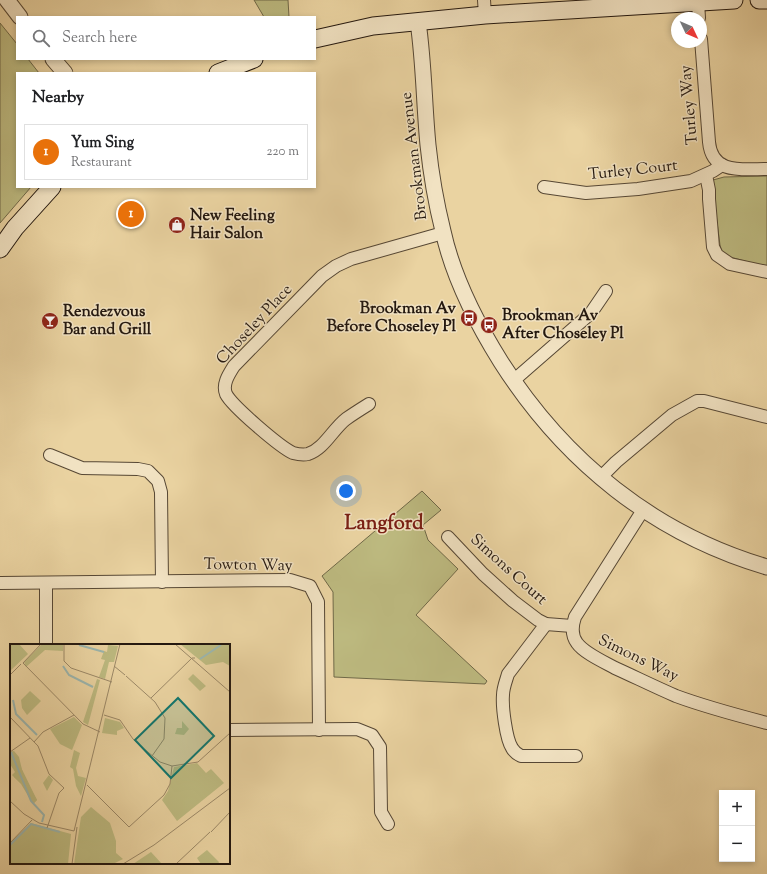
<!DOCTYPE html>
<html lang="en">
<head>
<meta charset="utf-8">
<style>
  body { margin:0; font-family:"Sorts Mill Goudy",serif; background:#f6f6f6; color:#202124 }
  .controls { position:absolute; right:12px; bottom:12px; display:grid; overflow:hidden; border-radius:0px; box-shadow:0 2px 6px #0003 }
  .controls button { width:36px; height:36px; display:grid; place-items:center; padding:0; border:0; border-bottom:1px solid #e0e0e0; background:#fff; color:#202124; font:20px sans-serif }
  .compass { position:absolute; left:671px; top:12px; width:36px; height:36px; border-radius:50%; background:#fff; box-shadow:0 2px 6px #0003; rotate:134deg }
  .you { position:absolute; left:346px; top:491px; width:14px; height:14px; margin:-10px; border:3px solid #fff; border-radius:50%; background:#1a73e8; box-shadow:0 0 0 6px #1a73e833 }
  .badge { display:grid; place-items:center; width:26px; height:26px; border-radius:50%; background:#7c3aed; color:#fff; font-size:13px; font-weight:700 }
  .pin { position:absolute; translate:-50% -50%; border:2px solid #fff; box-shadow:0 1px 4px #0006 }
  .list { margin:0; padding:0; list-style:none }
  h2 { display:flex; justify-content:space-between; align-items:center; height:52px; margin:0; padding:0 16px; font-size:17px }
  h2 small { font-size:13px; font-weight:400; color:#757577 }
  .list li { display:grid; grid-template-columns:26px 1fr auto; gap:12px; align-items:center; box-sizing:border-box; height:56px; margin:0 8px 8px; padding:0 8px; border:1px solid #e0e0e0; border-radius:0px }
  .list b { display:block; font-size:15px; white-space:nowrap }
  .list p { margin:0; font-size:13px; white-space:nowrap; color:#757577 }
  .list em { font-size:13px; font-style:normal; color:#757577 }
  .icon { flex:none; width:22px; height:22px; fill:none; stroke:currentColor; stroke-width:2; stroke-linecap:round; stroke-linejoin:round }
  .map { position:relative; flex:none; width:767px; height:874px; overflow:hidden }
  .search { position:absolute; background:#fff; box-shadow:0 2px 6px #0003; left:16px; top:16px; width:300px; height:44px; display:flex; align-items:center; gap:10px; box-sizing:border-box; padding:0 14px; border-radius:0px; color:#757577; font-size:15px }
  .panel { position:absolute; background:#fff; box-shadow:0 2px 6px #0003; left:16px; top:72px; width:300px; height:116px; border-radius:0px }
  .map>svg:first-child { display:block }
</style>
</head>
<body>
<div class="map">
<svg width="767" height="874" viewBox="0 0 767 874">
  <rect width="100%" height="100%" fill="#ead3a1"/>
  <filter id="stains"><feTurbulence type="fractalNoise" baseFrequency=".005" numOctaves="4"/><feColorMatrix values="0 0 0 0 .2 0 0 0 0 .09 0 0 0 0 .02 0 0 0 .5 -.17"/></filter>
  <radialGradient id="worn" r=".72"><stop offset=".6" stop-color="#630" stop-opacity="0"/><stop offset="1" stop-color="#630" stop-opacity=".3"/></radialGradient>
  <g fill="#bdba80" stroke="#706948">
    <path d="M254,0H288L289,17H264Z"/>
    <path d="M0,23L17,44V59H28L39,73H17V187H31L0,223Z"/>
    <path d="M767,176V267L730,257L722,253L720,245L712,183L713,180L724,177Z"/>
    <path d="M422,491L441,510L423,525L428,540L458,569L416,615L487,681L485,684L334,677L333,592L322,576Z"/>
  </g>
  <g fill="none" stroke-linecap="round" stroke-linejoin="round">
    <g stroke="#564734" stroke-width="14">
      <g id="minor">
        <path d="M484,0L485,15"/>
        <path d="M698,2L699,18"/>
        <path d="M701,39L709,142C712,175 743,169 767,169"/>
        <path d="M706,175L709,190V199L713,247L717,255L730,264L767,272"/>
        <path d="M544,187L586,193L638,189L691,181L713,171L722,165"/>
        <path d="M513,381L591,313L606,291"/>
        <path d="M369,404C361,409 353,414 346,419C333,429 324,449 308,454C303,455 297,454 293,453C280,447 232,406 226,394C222,384 229,374 234,366L322,276L336,266L351,259L443,233"/>
        <path d="M50,455L82,468L138,469L148,471L158,481L161,492L162,582"/>
        <path d="M601,477L616,462L672,415L697,401H704L767,417"/>
        <path d="M643,510L575,617C572,626 571,635 577,643C584,653 604,662 615,668C635,677 655,687 676,696C706,707 736,715 767,723"/>
        <path d="M448,537L483,574L513,601L538,620L546,624L572,626"/>
        <path d="M0,583L290,580L310,586L318,602L319,730"/>
        <path d="M46,583V645"/>
        <path d="M546,624L508,674C506,681 503,688 503,695C502,707 506,739 512,748C514,752 517,754 521,756H576"/>
        <path d="M229,730L357,729L372,735L380,747L381,812L388,824"/>
      </g>
    </g>
    <g stroke="#564734" stroke-width="17">
      <g id="tertiary">
        <path d="M7,0L20,17"/>
        <path d="M418,22C424,63 424,104 428,145C431,174 436,203 443,231C453,277 476,322 501,362C564,461 654,534 767,567"/>
        <path d="M53,59L65,73"/>
      </g>
    </g>
    <g stroke="#24180f" stroke-width="19">
      <g id="secondary">
        <path d="M759,0H767"/>
        <path d="M315,39L373,26L485,15L734,0"/>
        <path d="M218,73L254,59"/>
        <path d="M0,249L15,228L52,187"/>
      </g>
    </g>
    <use href="#minor" stroke="#f1e2c2" stroke-width="12"/>
    <use href="#tertiary" stroke="#f1e2c2" stroke-width="15"/>
    <use href="#secondary" stroke="#f1e2c2" stroke-width="17"/>
  </g>
  <defs>
    <g id="shop-disc" transform="scale(0.9)"><circle r="9.5" fill="#8f2418" stroke="#f1e2c2"/><path d="M-5-2.5h2.3a2.7 3.5 0 0 1 5.4 0H5L5.5 6h-11ZM-1.5-2.5h3a1.5 2.3 0 0 0-3 0Z" fill="#fff"/></g>
    <g id="bus-disc" transform="scale(0.9)"><circle r="9.5" fill="#8f2418" stroke="#f1e2c2"/><path d="M-5-6H5V4H4V6H2V4H-2V6H-4V4H-5ZM-3.5-4V0h7V-4ZM-3.5 1.2v1.5H-2V1.2ZM2 1.2v1.5H3.5V1.2Z" fill="#fff"/></g>
    <g id="bar-disc" transform="scale(0.9)"><circle r="9.5" fill="#8f2418" stroke="#f1e2c2"/><path d="M-6-5H6L.8 .8V4.5H3.5V6h-7V4.5H-.8V.8Z" fill="#fff"/></g>
  </defs>
  <g fill-rule="evenodd">
    <use href="#shop-disc" x="177" y="225"/>
    <use href="#bus-disc" x="469" y="318"/>
    <use href="#bar-disc" x="50" y="321"/>
    <use href="#bus-disc" x="489" y="325"/>
  </g>
  <g text-anchor="middle" dominant-baseline="central" stroke-width="3" stroke-linejoin="round" paint-order="stroke">
    <g font-size="16" fill="#24180f" stroke="#f1e2c2">
      <text transform="translate(690 105) rotate(-95)">Turley Way</text>
      <text transform="translate(415 156) rotate(-97)">Brookman Avenue</text>
      <text transform="translate(633 171) rotate(-6)">Turley Court</text>
      <text transform="translate(255 325) rotate(-47)">Choseley Place</text>
      <text transform="translate(248 566) rotate(1)">Towton Way</text>
      <text transform="translate(508 570) rotate(42)">Simons Court</text>
      <text transform="translate(638 659) rotate(26)">Simons Way</text>
    </g>
    <g font-size="16" font-weight="bold" fill="#24180f" stroke="#f1e2c2" text-anchor="start">
      <text x="190" y="216">New Feeling<tspan x="190" dy="18">Hair Salon</tspan></text>
      <text x="456" y="309" text-anchor="end">Brookman Av<tspan x="456" dy="18">Before Choseley Pl</tspan></text>
      <text x="63" y="312">Rendezvous<tspan x="63" dy="18">Bar and Grill</tspan></text>
      <text x="502" y="316">Brookman Av<tspan x="502" dy="18">After Choseley Pl</tspan></text>
    </g>
    <g font-size="20" font-weight="bold" fill="#7a1f14" stroke="#f1e2c2">
      <text x="384" y="524">Langford</text>
    </g>
  </g>
  <g transform="translate(10 644)">
    <rect width="220" height="220" fill="#ead3a1"/>
    <path d="M0,0H9L18,10L0,27ZM32,0H53V7L35,6L16,23L14,18ZM170,0H220V22L213,18L196,21ZM98,1L108,2L104,18H99L95,35L89,33L95,16L91,15L94,7L97,8ZM183,30L196,42L190,47L178,35ZM87,35L90,36L78,81L73,78ZM20,47L31,57L17,71L12,64L11,56ZM64,73L72,81L62,106L50,100L40,85ZM95,74L110,78L114,84L107,87V91L92,89ZM172,77L179,85L174,91L165,90L167,84H172ZM64,106L70,109L66,124L68,132L76,134L71,152L66,142L63,125L60,123ZM4,107L9,113L14,134L27,156L23,160L11,140L2,131L5,128L0,120V108ZM187,119L196,129L201,125L214,139L167,177L152,156L158,147L164,123ZM39,131L43,136L37,147L33,139ZM81,163L100,179L106,197V209L113,215L103,220H64L71,173ZM21,179L61,190L58,220H0V199ZM197,206L209,218L208,220H191L187,214Z" fill="#bdba80"/>
    <path d="M3,107L27,156L23,160L12,140L4,133L8,128L0,117V109Z" fill="#bdba80"/>
    <path d="M141,208L152,220H123Z" fill="#bdba80"/>
    <path fill="none" stroke="#9bb6af" stroke-width="2" d="M69,1L94,8M190,15L211,1M53,22L59,31L83,43M3,56L6,70L27,91M1,108L21,157L34,171L32,178M0,201L21,180L50,188"/>
    <path fill="none" stroke="#9b8867" stroke-width="1" d="M54,0V17L61,24L102,38M165,0L220,48M13,19L73,80L90,88M13,19L31,0M104,22L115,31M0,31L11,20M116,32L145,58L155,74L154,95L142,112M141,54L182,14H185M94,71L110,76L123,95L139,109L150,118L162,122L188,118L220,89M0,73L28,102L39,130L54,144L49,149L37,184M24,98L33,88L64,71M0,108L20,94M77,141L119,183L154,151L160,140L162,122M0,157L14,170L29,179L64,187L110,0M201,188L220,168M0,199L22,176M62,220L67,183M113,220L144,201L220,144M166,220L200,188"/>
    <path fill="#0f766e" fill-opacity="0.15" stroke="#0f766e" stroke-width="2" d="M168,54L204,92L161,134L125,96Z"/>
    <rect width="220" height="220" fill="none" stroke="#24180f" stroke-width="2"/>
  </g>
  <rect width="100%" height="100%" filter="url(#stains)"/>
  <rect width="100%" height="100%" fill="url(#worn)"/>
</svg>
<div class="controls">
<button>+</button>
<button>−</button>
</div>
<svg class="compass" viewBox="-18 -18 36 36"><path d="M0-13l5 13h-10z" fill="#e53935"/><path d="M0 13l5-13h-10z" fill="#757577"/></svg>
<div class="you"></div>
<div class="pin badge" style="left:131px;top:214px;background:#e8710a">1</div>
<div class="search"><svg class="icon" aria-label="search" viewBox="0 0 24 24"><circle cx="10" cy="10" r="6"/><path d="M15 15l6 6"/></svg>Search here</div>
<section class="panel">
<h2>Nearby<small></small></h2>
<ul class="list">
<li><span class="badge" style="background:#e8710a">1</span><div><b>Yum Sing</b><p>Restaurant</p></div><em>220 m</em></li>
</ul>
</section>
</div>
</body>
</html>
